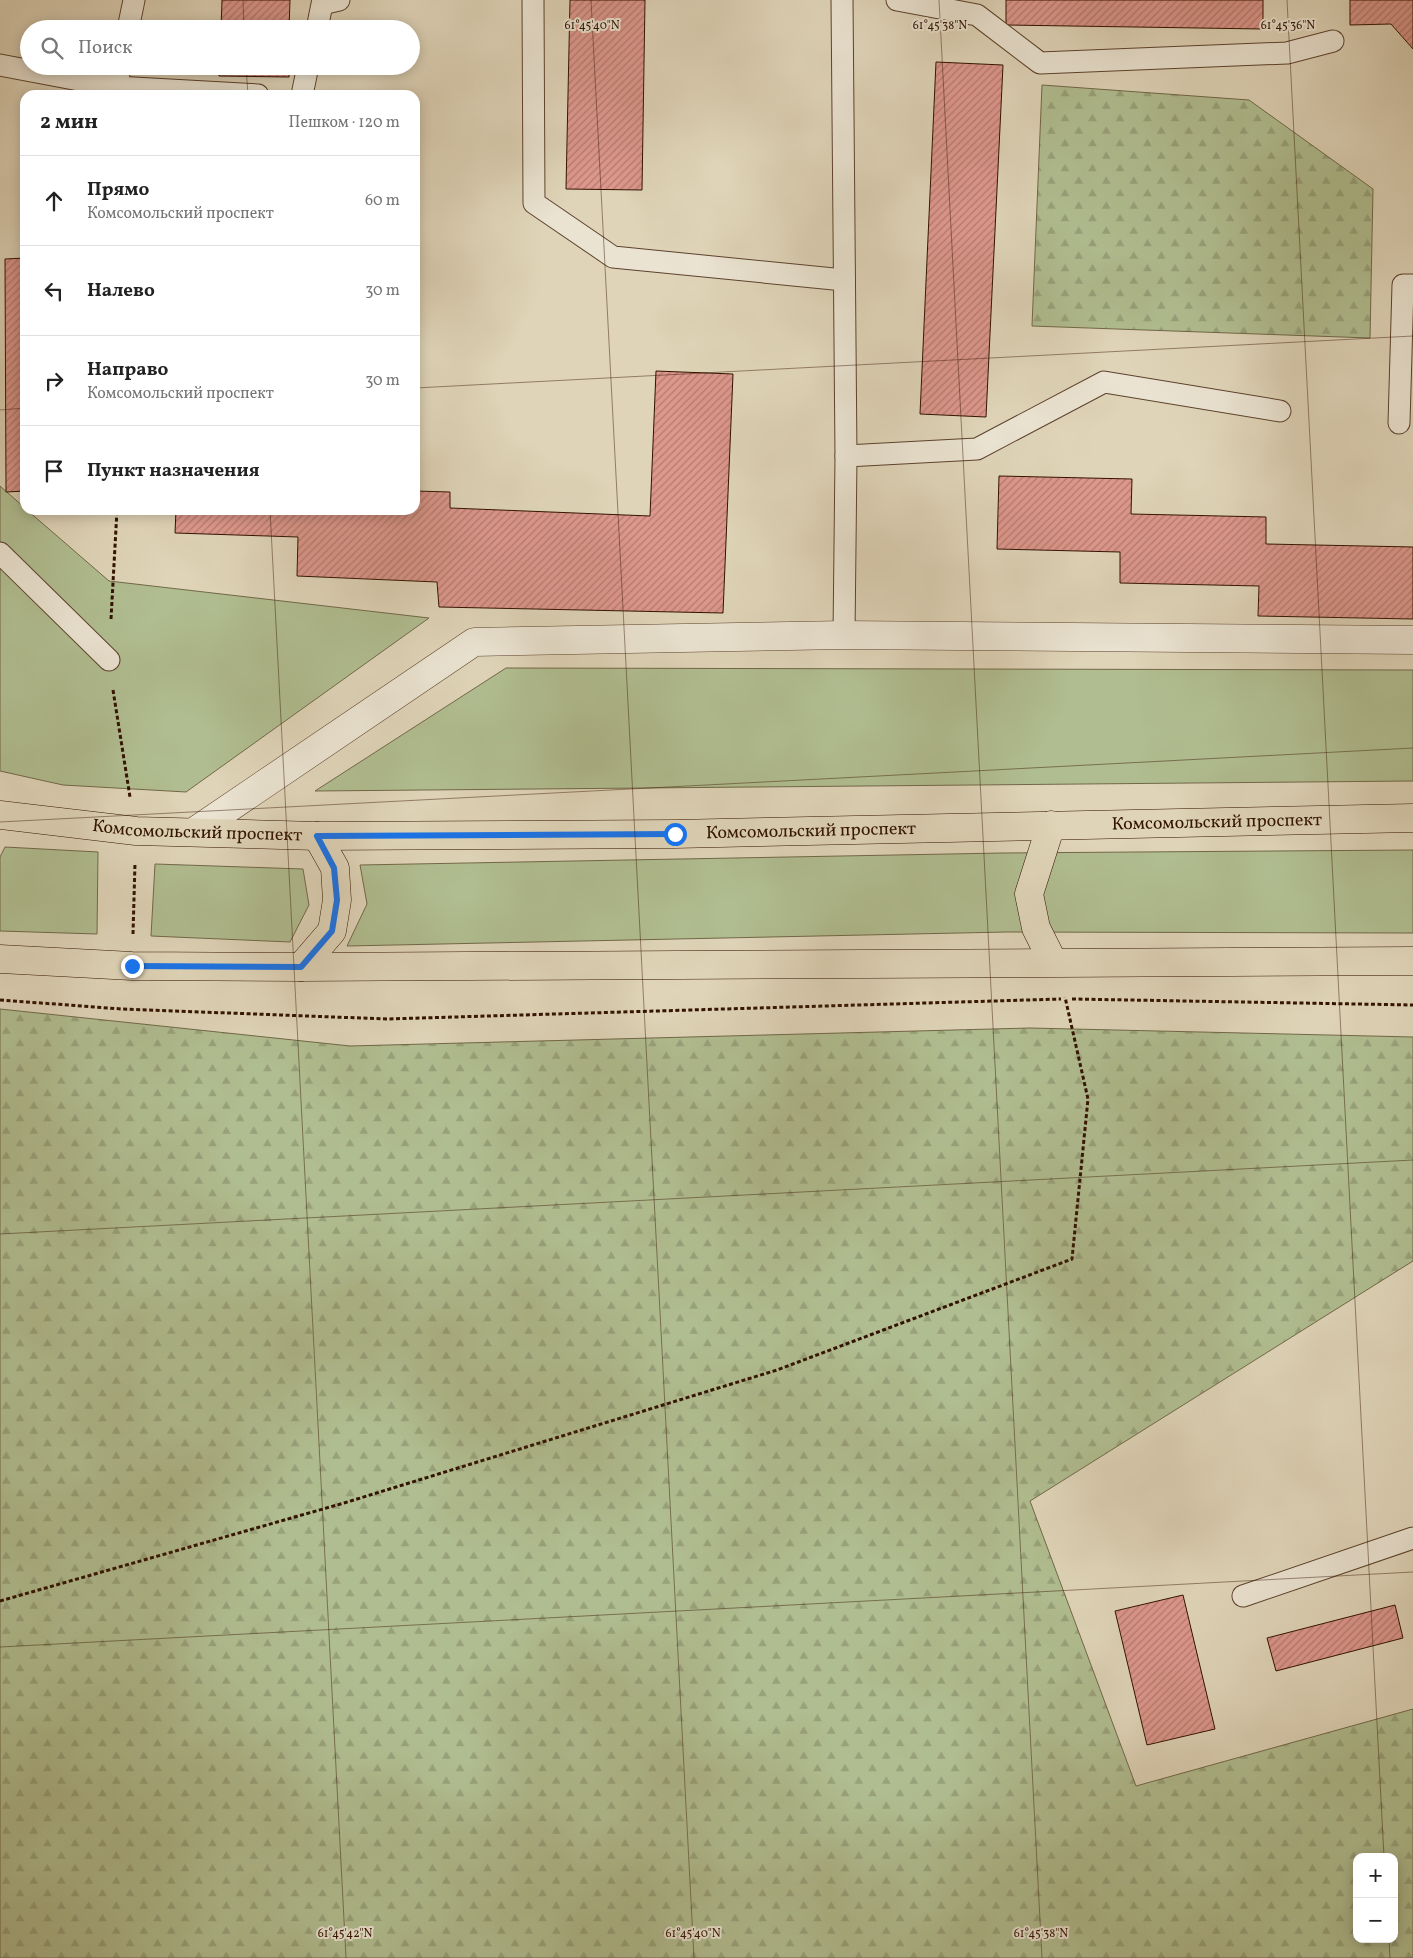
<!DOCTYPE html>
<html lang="ru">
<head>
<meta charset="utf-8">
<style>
  body { margin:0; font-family:Vollkorn,serif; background:#f6f6f6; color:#222 }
  .controls { position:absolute; right:15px; bottom:15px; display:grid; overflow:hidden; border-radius:10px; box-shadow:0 2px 12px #0003 }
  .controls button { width:45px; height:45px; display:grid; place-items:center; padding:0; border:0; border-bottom:1px solid #e0e0e0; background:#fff; color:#222; font:25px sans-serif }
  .stop { position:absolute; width:15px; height:15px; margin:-11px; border:4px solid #1a73e8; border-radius:50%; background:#fff }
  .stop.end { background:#1a73e8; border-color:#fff; box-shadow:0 1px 5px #0008 }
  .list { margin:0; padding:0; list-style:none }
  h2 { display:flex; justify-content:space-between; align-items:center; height:65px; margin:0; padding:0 20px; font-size:21px }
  h2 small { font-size:16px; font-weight:400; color:#767676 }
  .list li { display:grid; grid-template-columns:32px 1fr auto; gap:15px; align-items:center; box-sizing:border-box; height:90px; padding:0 20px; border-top:1px solid #e0e0e0 }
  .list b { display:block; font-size:19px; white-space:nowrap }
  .list p { margin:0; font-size:16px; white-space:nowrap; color:#767676 }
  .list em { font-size:16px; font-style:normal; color:#767676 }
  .icon { flex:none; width:28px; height:28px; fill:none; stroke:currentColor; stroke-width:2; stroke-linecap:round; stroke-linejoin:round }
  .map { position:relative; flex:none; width:1413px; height:1958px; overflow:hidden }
  .search { position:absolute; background:#fff; box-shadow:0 2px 12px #0003; left:20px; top:20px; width:400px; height:55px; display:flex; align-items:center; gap:12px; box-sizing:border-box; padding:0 18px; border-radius:28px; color:#767676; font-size:19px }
  .panel { position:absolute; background:#fff; box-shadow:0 2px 12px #0003; left:20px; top:90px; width:400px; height:425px; border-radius:15px }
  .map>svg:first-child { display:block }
</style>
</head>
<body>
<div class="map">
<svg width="1413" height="1958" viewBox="0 0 1413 1958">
  <defs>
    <pattern id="forest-firs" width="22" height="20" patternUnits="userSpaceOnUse" patternTransform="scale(1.25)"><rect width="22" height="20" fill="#b0bd90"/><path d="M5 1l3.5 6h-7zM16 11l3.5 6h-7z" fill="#98a17a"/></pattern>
    <pattern id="building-hatch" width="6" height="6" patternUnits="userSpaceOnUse" patternTransform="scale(1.25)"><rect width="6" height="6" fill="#dd978c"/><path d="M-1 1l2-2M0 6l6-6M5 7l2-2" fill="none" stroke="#b47a70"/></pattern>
  </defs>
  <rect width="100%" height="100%" fill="#dfd4b8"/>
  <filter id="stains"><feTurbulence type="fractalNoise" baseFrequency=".004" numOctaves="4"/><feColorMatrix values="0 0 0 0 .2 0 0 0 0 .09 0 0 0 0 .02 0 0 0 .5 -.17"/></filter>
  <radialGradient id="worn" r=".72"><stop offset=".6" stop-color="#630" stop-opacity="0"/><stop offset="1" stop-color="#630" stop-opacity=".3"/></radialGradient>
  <g fill="#b0bd90" stroke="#716848">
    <path d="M0,486L25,508V510H27L109,581L429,618L186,792L63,785L0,771Z"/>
    <path d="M506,668L1413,670V781L315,791Z"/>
    <path d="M5,847L98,852L97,934L0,931V857Z"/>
    <path d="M1413,850V933L1006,932L347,946L367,904L360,865L1002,853Z"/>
    <path d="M155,864L303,869L309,905L290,942L151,936Z"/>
  </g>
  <g fill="url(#forest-firs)" stroke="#716848" fill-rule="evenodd">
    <path d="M1042,85L1249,100L1373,189L1370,338L1032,326Z"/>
    <path d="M0,1009L350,1046L1030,1028L1413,1037V1261L1030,1501L1136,1786L1413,1709V1958H0ZM1357,1857H1394V1939H1357Z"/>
  </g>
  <g fill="url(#building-hatch)" stroke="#321200">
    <path d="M222,0H290L289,29H221Z"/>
    <path d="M570,0H645L642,190L566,189Z"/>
    <path d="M1006,0H1263V29L1006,25Z"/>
    <path d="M1350,0H1413V49L1391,24L1350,25Z"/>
    <path d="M936,62L1003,65L986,417L920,414Z"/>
    <path d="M219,66H289V77L219,76Z"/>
    <path d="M25,258V491L6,492L5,259Z"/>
    <path d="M656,371L733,374L723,613L439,607L437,582L297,576L298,537L175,533L176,510H415V491L450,492V508L650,516Z"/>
    <path d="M999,476L1132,479L1131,514L1266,517V544L1413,547V619L1258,616L1259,586L1120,583V552L997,549Z"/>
    <path d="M1183,1595L1215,1729L1147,1745L1115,1611Z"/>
    <path d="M1395,1605L1403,1638L1276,1671L1267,1638Z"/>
  </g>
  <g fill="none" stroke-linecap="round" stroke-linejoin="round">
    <g stroke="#5d422e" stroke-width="23">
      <g id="lane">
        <path d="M533,0L534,203L613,257L844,280"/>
        <path d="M842,0L846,456L844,635"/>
        <path d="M897,0L977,15L1040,63L1287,53L1333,41"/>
        <path d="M128,29L134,0"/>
        <path d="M317,29L322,4L339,0"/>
        <path d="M0,65L116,87L258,95"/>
        <path d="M116,95L120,66"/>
        <path d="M302,95L308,66"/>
        <path d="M1399,423L1403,285H1413"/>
        <path d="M846,456L977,449L1104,382L1280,411"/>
        <path d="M0,553L109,660"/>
        <path d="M1243,1596L1413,1538"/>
      </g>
    </g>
    <g stroke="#5d422e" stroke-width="29">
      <path id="street" d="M195,831L474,642L844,635L1413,640"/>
    </g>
    <g stroke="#321200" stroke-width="29">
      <g id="primary">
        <path id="s1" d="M0,815L136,831L317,836L675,834L1413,818"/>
        <path d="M1051,825L1029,894L1036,928L1053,962"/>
        <path d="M0,959L132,966L301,967L1413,961"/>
        <path d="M301,967L332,931L337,900L335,868L317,836"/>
      </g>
    </g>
    <g stroke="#321200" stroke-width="3" stroke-dasharray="4 2.5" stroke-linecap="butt">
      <path d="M111,619L117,510"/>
      <path d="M113,690L130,797"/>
      <path d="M133,934L135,863"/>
      <path d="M1072,999L1413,1005"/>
      <path d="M0,1000L122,1009L387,1019L1061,999"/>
      <path d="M0,1601L344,1503L777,1370L1072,1259L1088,1099L1065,997"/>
    </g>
    <use href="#lane" stroke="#eae3d1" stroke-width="21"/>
    <use href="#street" stroke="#eae3d1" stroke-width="28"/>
    <use href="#primary" stroke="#dfd4b8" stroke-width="28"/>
  </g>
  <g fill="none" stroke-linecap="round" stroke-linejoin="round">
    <path stroke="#1a73e8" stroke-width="6" d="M132,966L301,967L332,931L337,900L334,868L317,836L675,834"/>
  </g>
  <path fill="none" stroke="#321200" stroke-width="1" stroke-opacity="0.45" d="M243,0L244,29M591,0L694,1958M939,0L1042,1958M1287,0L1384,1857M246,66L248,95M415,388L1413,336M0,410L25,408M270,510L346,1958M0,822L1413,748M0,1234L1413,1160M0,1647L1413,1572M1389,1939L1390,1958"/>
  <g text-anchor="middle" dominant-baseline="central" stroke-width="4" stroke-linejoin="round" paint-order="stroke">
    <g font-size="18" fill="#321200" stroke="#eae3d1">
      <text stroke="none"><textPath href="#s1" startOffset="1218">Комсомольский проспект</textPath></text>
      <text stroke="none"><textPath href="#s1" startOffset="198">Комсомольский проспект</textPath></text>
      <text stroke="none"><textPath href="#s1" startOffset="812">Комсомольский проспект</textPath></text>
    </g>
  </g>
  <g font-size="12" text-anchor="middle" fill="#321200" stroke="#eae3d1" stroke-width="4" stroke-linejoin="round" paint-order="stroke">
    <text x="592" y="29">61°45'40"N</text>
    <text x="940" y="29">61°45'38"N</text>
    <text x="1288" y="29">61°45'36"N</text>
    <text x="345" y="1937">61°45'42"N</text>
    <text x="693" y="1937">61°45'40"N</text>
    <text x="1041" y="1937">61°45'38"N</text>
  </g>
  <rect width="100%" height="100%" filter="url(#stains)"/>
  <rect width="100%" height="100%" fill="url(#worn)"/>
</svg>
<div class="controls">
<button>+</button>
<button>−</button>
</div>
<div class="stop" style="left:675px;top:834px"></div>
<div class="stop end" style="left:132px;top:966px"></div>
<div class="search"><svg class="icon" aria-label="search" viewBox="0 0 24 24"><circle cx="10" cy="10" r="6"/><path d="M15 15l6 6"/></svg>Поиск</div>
<section class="panel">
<h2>2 мин<small>Пешком · 120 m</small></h2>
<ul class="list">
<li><svg class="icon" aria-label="ahead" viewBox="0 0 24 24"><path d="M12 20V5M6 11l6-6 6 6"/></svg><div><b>Прямо</b><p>Комсомольский проспект</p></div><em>60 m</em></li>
<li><svg class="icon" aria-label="left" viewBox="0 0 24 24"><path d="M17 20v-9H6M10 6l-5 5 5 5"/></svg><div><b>Налево</b></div><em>30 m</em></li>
<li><svg class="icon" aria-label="right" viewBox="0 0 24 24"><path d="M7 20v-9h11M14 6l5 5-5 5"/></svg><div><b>Направо</b><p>Комсомольский проспект</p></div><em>30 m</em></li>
<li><svg class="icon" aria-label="arrive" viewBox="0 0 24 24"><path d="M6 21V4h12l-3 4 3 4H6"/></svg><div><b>Пункт назначения</b></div></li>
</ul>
</section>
</div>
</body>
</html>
